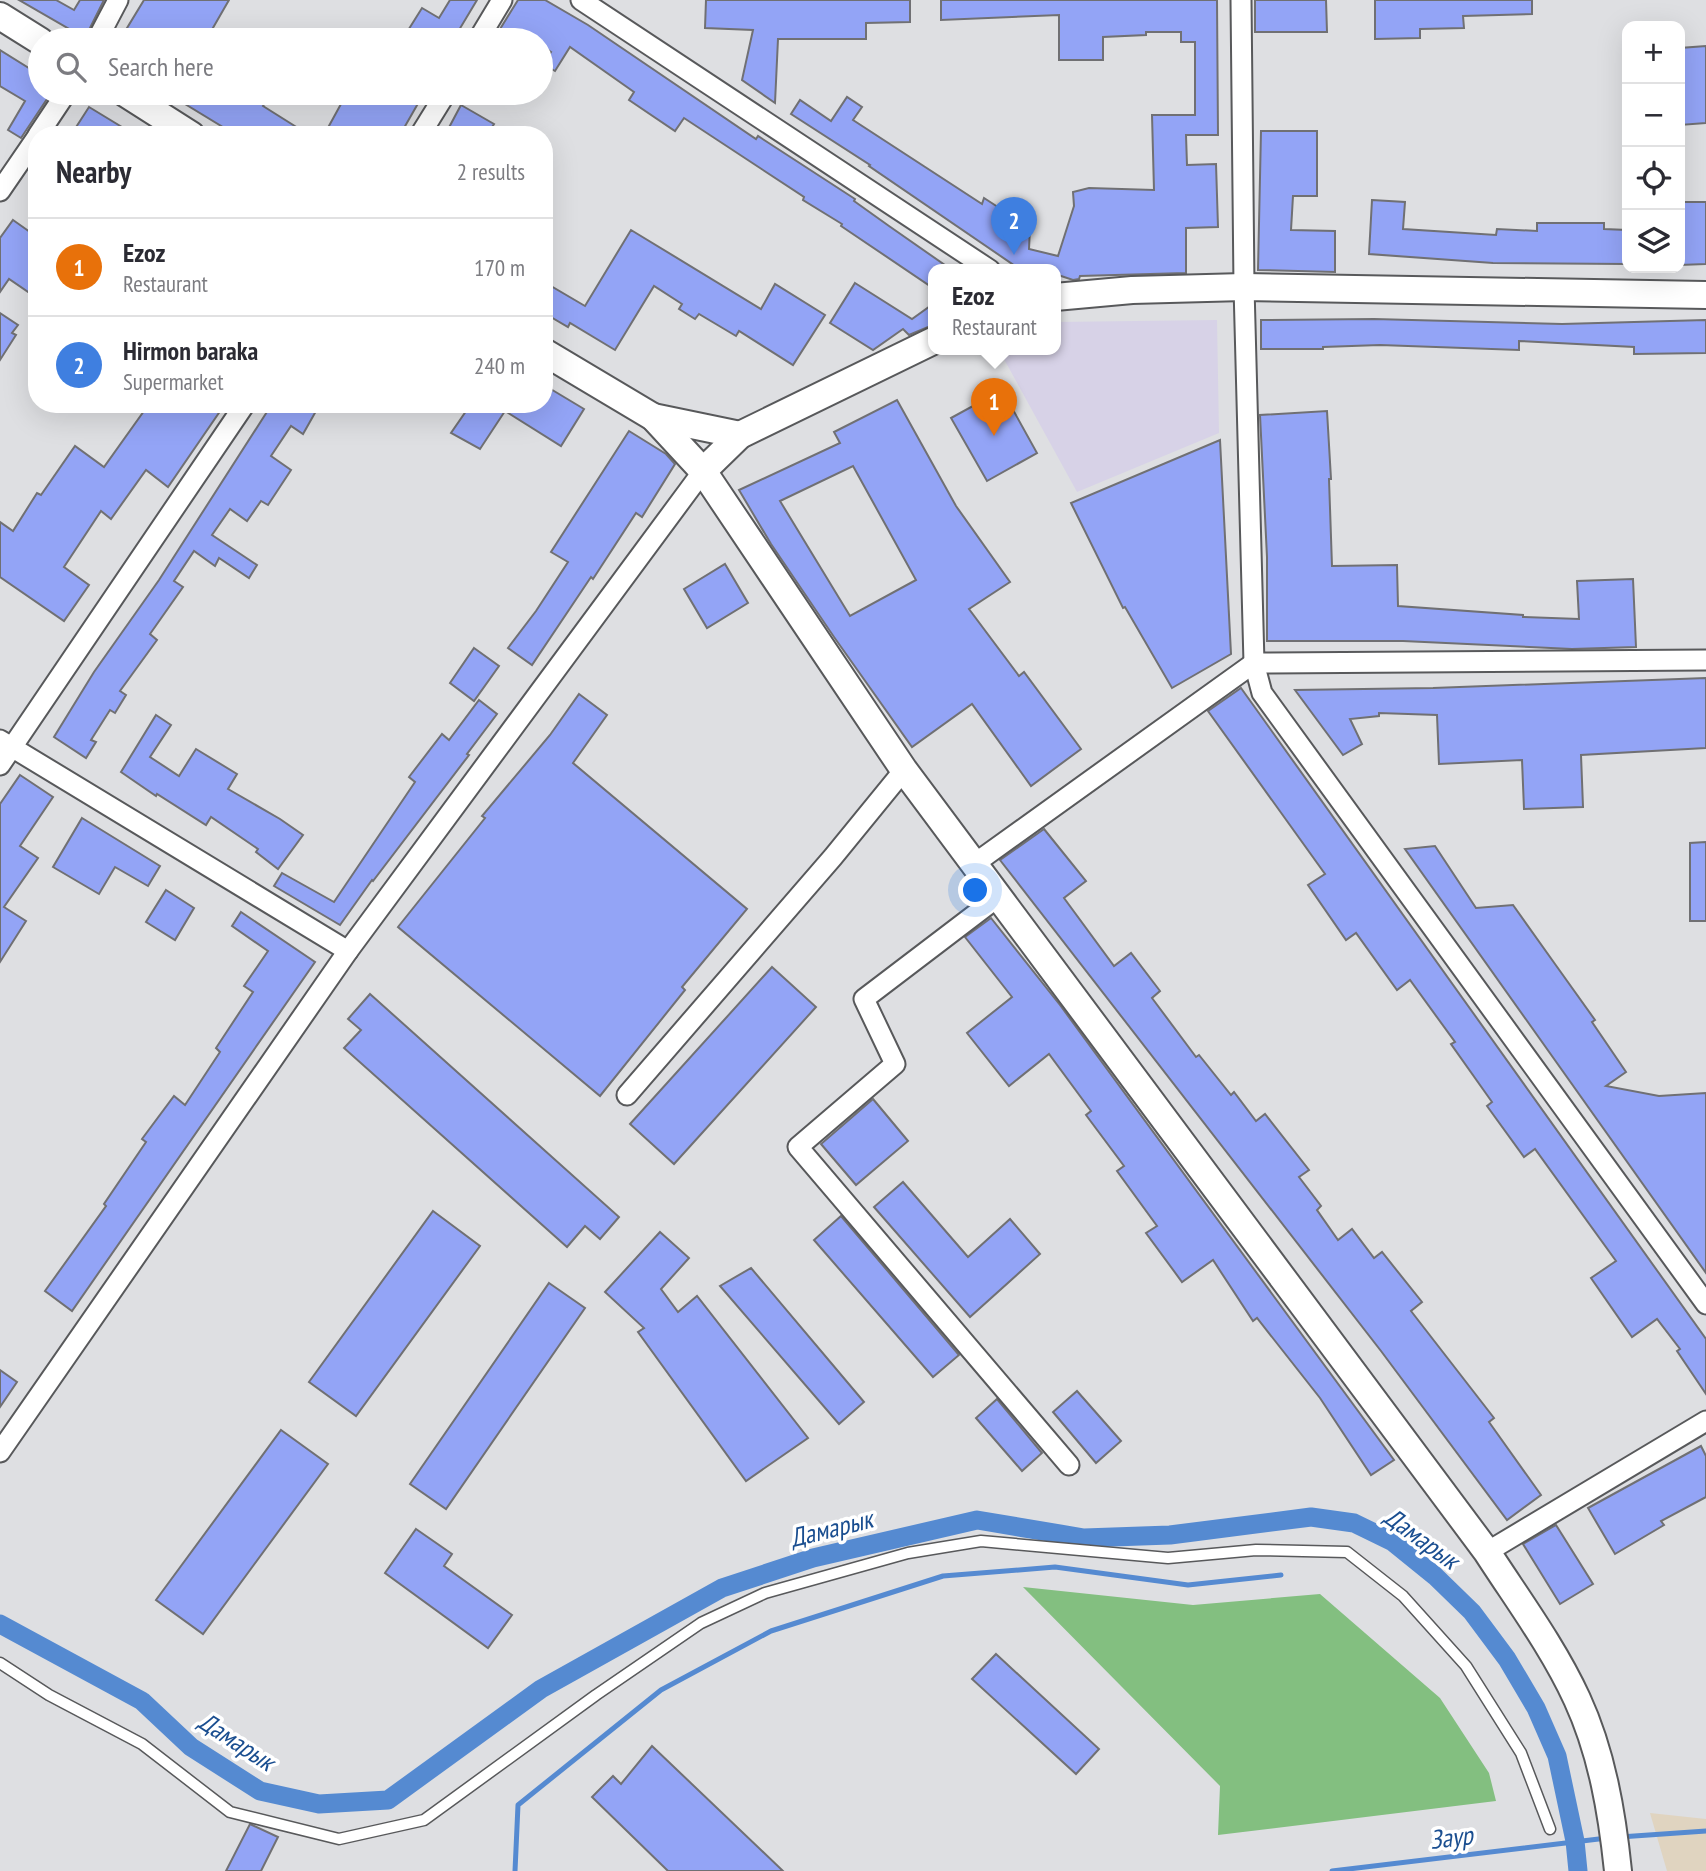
<!DOCTYPE html>
<html lang="en">
<head>
<meta charset="utf-8">
<style>
  body { margin:0; font-family:"PT Sans Narrow",sans-serif; background:#f2f2f3; color:#2b2b33 }
  .controls { position:absolute; right:21px; top:21px; display:grid; overflow:hidden; border-radius:14px; box-shadow:0 7px 28px #0002 }
  .controls button { width:63px; height:63px; display:grid; place-items:center; padding:0; border:0; border-bottom:2px solid #e1e1e2; background:#fff; color:#2b2b33; font:35px sans-serif }
  .you { position:absolute; left:976px; top:891px; width:24px; height:24px; margin:-18px; border:5px solid #fff; border-radius:50%; background:#1a73e8; box-shadow:0 0 0 10px #1a73e833 }
  .badge { display:grid; place-items:center; width:46px; height:46px; border-radius:50%; background:#1a73e8; color:#fff; font-size:23px; font-weight:700 }
  .pin { position:absolute; translate:-50% -58px; filter:drop-shadow(0 2px 4px #0008) }
  .pin::after { content:''; position:absolute; top:37px; width:24px; height:21px; background:inherit; clip-path:polygon(0 0,100% 0,50% 100%) }
  .popup { position:absolute; left:928px; top:264px; width:133px; height:91px; box-sizing:border-box; display:grid; place-content:center; border-radius:14px; background:#fff; filter:drop-shadow(0 2px 5px #0005); font-size:23px; white-space:nowrap; color:#7c7c81 }
  .popup b { font-size:26px; color:#2b2b33 }
  .popup::after { content:''; position:absolute; left:50%; top:100%; margin-left:-14px; border:14px solid transparent; border-top-color:#fff }
  .list { margin:0; padding:0; list-style:none }
  h2 { display:flex; justify-content:space-between; align-items:center; height:91px; margin:0; padding:0 28px; font-size:30px }
  h2 small { font-size:23px; font-weight:400; color:#7c7c81 }
  .list li { display:grid; grid-template-columns:46px 1fr auto; gap:21px; align-items:center; box-sizing:border-box; height:98px; padding:0 28px; border-top:2px solid #e1e1e2 }
  .list b { display:block; font-size:26px; white-space:nowrap }
  .list p { margin:0; font-size:23px; white-space:nowrap; color:#7c7c81 }
  .list em { font-size:23px; font-style:normal; color:#7c7c81 }
  .icon { flex:none; width:38px; height:38px; fill:none; stroke:currentColor; stroke-width:2; stroke-linecap:round; stroke-linejoin:round }
  .map { position:relative; flex:none; width:1706px; height:1871px; overflow:hidden }
  .search { position:absolute; background:#fff; box-shadow:0 7px 28px #0002; left:28px; top:28px; width:525px; height:77px; display:flex; align-items:center; gap:18px; box-sizing:border-box; padding:0 24px; border-radius:38px; color:#7c7c81; font-size:26px }
  .panel { position:absolute; background:#fff; box-shadow:0 7px 28px #0002; left:28px; top:126px; width:525px; height:287px; border-radius:28px }
  .map>svg:first-child { display:block }
</style>
</head>
<body>
<div class="map">
<svg width="1706" height="1871" viewBox="0 0 1706 1871">
  <rect width="100%" height="100%" fill="#dedfe2"/>
  <path fill="#e0d4c0" d="M1650,1813L1706,1819V1871H1667Z"/>
  <path fill="#d7d2e7" d="M1217,320L1219,433L1077,492L999,350H1055V322Z"/>
  <path fill="#83bf80" d="M1023,1587L1193,1605L1320,1594L1440,1698L1489,1773L1496,1801L1218,1835L1220,1786Z"/>
  <g fill="none" stroke-linecap="round" stroke-linejoin="round">
    <g stroke="#558ad1" stroke-width="5">
      <path d="M1620,1837L1706,1831"/>
      <path d="M515,1871L518,1805L661,1690L771,1631L943,1576L1055,1567L1188,1585L1281,1575"/>
      <path d="M1332,1871L1607,1838"/>
    </g>
    <path stroke="#558ad1" stroke-width="19" d="M0,1624L142,1701L191,1747L260,1791L319,1804L388,1800L541,1689L722,1588L813,1558L977,1520L1084,1538L1170,1535L1311,1517L1354,1523L1393,1542L1435,1576L1472,1612L1507,1659L1536,1708L1557,1756L1575,1841L1578,1871"/>
  </g>
  <g fill="#93a4f6" stroke="#707073" stroke-width="2" fill-rule="evenodd">
    <path d="M19,0H56L74,10L80,0H104L85,38Z"/>
    <path d="M144,0H229L206,40H136L124,33Z"/>
    <path d="M450,0H477L459,30L460,31L455,40H402L422,8L439,18Z"/>
    <path d="M518,0H545L588,25L756,139L758,136L855,199L854,201L889,226L952,270H933V288L841,226L842,224L803,200L804,197L684,118L675,131L629,100L634,92L570,47L555,71L543,64L551,52L541,45V40H533L521,33L516,40H506L497,34Z"/>
    <path d="M706,0H910V22L866,23V39H778L775,103L742,80L753,30L705,28Z"/>
    <path d="M941,0H1217L1218,135H1186L1187,165L1216,164L1218,227L1186,228V273L1080,276L1079,279L1073,280L1055,274V270H1021L869,166L870,165L791,114L800,100L831,121L847,97L862,107L853,120L982,204L984,198L1030,228L1029,249L1058,256L1074,206L1073,192L1089,188L1154,190L1152,115H1195V42H1181V32H1146V35L1103,37V60H1059V15L941,20Z"/>
    <path d="M1255,0H1326L1327,32H1255Z"/>
    <path d="M1375,0H1532V14L1463,16L1464,28L1420,29V38L1375,39Z"/>
    <path d="M1706,46V123L1680,125V48Z"/>
    <path d="M0,50L40,75V93H51L21,138L8,130L25,101L0,86Z"/>
    <path d="M167,93H271L263,106L309,135H236Z"/>
    <path d="M347,93H424L400,135H324Z"/>
    <path d="M461,105L494,124L487,135H445Z"/>
    <path d="M89,107L135,135H71Z"/>
    <path d="M1261,131H1317V196H1293L1291,230L1335,231V272L1258,270Z"/>
    <path d="M1372,200L1405,202L1403,229L1496,235L1497,229L1537,231V223H1604V229L1627,230V264L1493,263L1369,254Z"/>
    <path d="M1680,202H1706V264L1680,265Z"/>
    <path d="M13,220L37,237V298L9,279L0,292V238Z"/>
    <path d="M631,230L761,309L775,284L825,315L793,365L739,331L736,336L699,314L695,319L679,309L682,304L654,286L615,350L570,323L568,327L544,313V282L585,306Z"/>
    <path d="M855,283L912,319L933,304V325L909,335L903,329L873,350L830,323Z"/>
    <path d="M0,313L18,325L12,333L16,335L0,360Z"/>
    <path d="M1374,319L1562,324L1706,320V353L1634,354V347L1519,341V350L1380,345L1323,347V349H1261V320Z"/>
    <path d="M544,385L584,409L561,446L505,411L480,449L451,433L471,404H544Z"/>
    <path d="M1002,390L1037,453L987,481L951,418Z"/>
    <path d="M897,400L956,506L1010,582L969,609L1019,676L1024,672L1081,749L1031,786L972,704L912,747L834,637L771,544L739,490L840,443L834,432ZM853,466L916,580L850,616L780,501Z"/>
    <path d="M149,404H225L168,487L146,470L111,519L101,511L64,567L89,585L64,621L0,577V522L13,531L37,493L41,495L75,446L104,467Z"/>
    <path d="M272,404H320L303,434L291,426L271,456L291,470L268,505L261,501L247,521L230,509L212,535L257,565L249,578L219,558L215,566L194,551L174,581L183,587L150,634L157,640L120,691L126,695L115,713L110,710L91,740L96,742L86,758L54,737L94,672L159,580Z"/>
    <path d="M1327,411L1331,479H1329L1332,566L1397,565L1398,606L1523,615V617L1579,619L1577,581L1633,579L1636,647L1572,649L1403,641H1267V557L1260,415Z"/>
    <path d="M629,431L666,454L675,464L642,517L636,513L593,579L591,577L532,665L508,648L536,611L568,562L551,552Z"/>
    <path d="M1220,440L1231,654L1172,688L1125,607L1123,608L1071,503Z"/>
    <path d="M725,564L748,603L707,628L684,589Z"/>
    <path d="M474,648L499,666L474,701L450,683Z"/>
    <path d="M1706,678V748L1581,755L1583,807L1524,809L1522,760L1439,764L1437,715L1379,713V716L1350,719L1362,744L1343,755L1295,690L1433,688Z"/>
    <path d="M1241,688L1706,1339V1394L1677,1351L1680,1349L1657,1319L1632,1337L1591,1278L1616,1261L1535,1149L1524,1157L1487,1106L1492,1102L1451,1044L1455,1042L1410,980L1397,990L1356,933L1346,940L1308,885L1325,874L1208,711Z"/>
    <path d="M579,694L607,715L573,763L747,909L682,987L685,990L600,1096L398,927L485,818L482,816L550,735Z"/>
    <path d="M479,700L497,714L467,754L469,755L373,881L372,880L340,925L274,886L282,873L334,902L415,782L409,777L442,734L449,740Z"/>
    <path d="M156,715L171,725L150,757L179,776L196,749L237,774L228,789L280,819L303,835L278,869L256,852L258,849L211,817L206,825L157,794L156,796L121,772Z"/>
    <path d="M20,775L53,797L20,846L38,858L4,907L26,921L0,962V804Z"/>
    <path d="M82,818L160,866L148,886L115,867L99,894L53,867Z"/>
    <path d="M1044,829L1086,881L1064,898L1114,966L1131,953L1160,991L1152,998L1196,1057L1199,1055L1231,1095L1234,1092L1256,1121L1265,1114L1309,1170L1299,1177L1321,1206L1317,1210L1338,1240L1352,1229L1374,1258L1382,1252L1422,1302L1411,1311L1494,1418L1489,1422L1541,1495L1507,1520L1381,1351L1000,860Z"/>
    <path d="M1706,842V921H1690V843Z"/>
    <path d="M1435,846L1476,908L1513,905L1555,964L1595,1020L1592,1022L1626,1072L1606,1086L1659,1096L1706,1093V1273L1405,849Z"/>
    <path d="M166,890L194,908L175,940L146,922Z"/>
    <path d="M241,912L315,962L72,1311L45,1291L106,1206L104,1204L146,1142L142,1139L174,1096L185,1105L220,1052L216,1048L253,992L244,986L268,951L232,926Z"/>
    <path d="M991,918L1060,1005L1394,1460L1371,1475L1320,1398L1257,1318L1253,1321L1213,1260L1182,1282L1146,1233L1157,1226L1117,1171L1124,1166L1086,1115L1091,1111L1049,1054L1009,1086L967,1033L1012,997L965,937Z"/>
    <path d="M772,967L816,1007L674,1164L630,1124Z"/>
    <path d="M370,994L619,1217L600,1239L585,1226L567,1247L344,1048L361,1030L348,1019Z"/>
    <path d="M873,1099L908,1141L856,1185L821,1144Z"/>
    <path d="M903,1182L968,1257L1010,1219L1040,1254L970,1317L874,1207Z"/>
    <path d="M433,1211L480,1246L356,1416L309,1382Z"/>
    <path d="M841,1216L959,1355L933,1377L814,1240Z"/>
    <path d="M660,1232L689,1258L661,1289L678,1312L697,1296L808,1438L746,1481L638,1332L644,1328L605,1292Z"/>
    <path d="M751,1268L864,1402L839,1424L720,1286Z"/>
    <path d="M549,1283L585,1308L446,1509L410,1484Z"/>
    <path d="M0,1370L17,1382L0,1407Z"/>
    <path d="M1077,1391L1121,1441L1096,1463L1053,1412Z"/>
    <path d="M997,1399L1042,1453L1022,1471L976,1418Z"/>
    <path d="M281,1430L328,1464L203,1634L156,1600Z"/>
    <path d="M1701,1446L1706,1456V1497L1661,1521L1664,1525L1615,1554L1588,1508Z"/>
    <path d="M1556,1525L1593,1584L1560,1604L1523,1544Z"/>
    <path d="M416,1529L452,1554L444,1566L512,1615L488,1648L385,1573Z"/>
    <path d="M996,1654L1099,1749L1076,1774L972,1679Z"/>
    <path d="M652,1746L783,1871H668L592,1797L613,1776L621,1784Z"/>
    <path d="M250,1824L278,1837L261,1871H226Z"/>
  </g>
  <g fill="none" stroke-linecap="round" stroke-linejoin="round">
    <g stroke="#58595b" stroke-width="13">
      <path id="service" d="M0,1663L49,1695L142,1744L230,1812L339,1839L424,1820L596,1695L701,1623L765,1593L908,1553L981,1541L1168,1558L1256,1550L1347,1552L1403,1596L1466,1666L1521,1753L1550,1829"/>
    </g>
    <g stroke="#58595b" stroke-width="23">
      <g id="minor">
        <path d="M581,0L990,270"/>
        <path d="M1241,0L1244,287L1254,663L1262,693L1706,1304"/>
        <path d="M97,40L118,0"/>
        <path d="M478,40L502,0"/>
        <path d="M38,135L66,93"/>
        <path d="M420,135L446,93"/>
        <path d="M0,191L37,137"/>
        <path d="M0,740L348,951"/>
        <path d="M0,765L245,404"/>
        <path d="M974,864L1254,663L1706,660"/>
        <path d="M998,897L864,999L895,1064L798,1147L1069,1465"/>
        <path d="M627,1095L833,857L904,770"/>
        <path d="M0,1452L348,951L703,471"/>
        <path d="M1487,1552L1706,1421"/>
      </g>
    </g>
    <g stroke="#58595b" stroke-width="30">
      <g id="secondary">
        <path d="M0,16L40,41"/>
        <path d="M125,93L191,135"/>
        <path d="M1055,297L1132,290L1244,287L1706,295"/>
        <path d="M544,352L653,417L703,471L740,435L933,341"/>
        <path d="M653,417L740,435"/>
        <path d="M703,471L904,770L1487,1552C1518,1600 1553,1647 1577,1699C1602,1753 1612,1813 1618,1871"/>
      </g>
    </g>
    <use href="#service" stroke="#fff" stroke-width="10"/>
    <use href="#minor" stroke="#fff" stroke-width="19"/>
    <use href="#secondary" stroke="#fff" stroke-width="26"/>
  </g>
  <g text-anchor="middle" dominant-baseline="central" stroke-width="7" stroke-linejoin="round" paint-order="stroke">
    <g font-size="26" font-style="italic" fill="#1a4e90" stroke="#fff">
      <text transform="translate(831 1528) rotate(-14)">Дамарык</text>
      <text transform="translate(1422 1538) rotate(36)">Дамарык</text>
      <text transform="translate(237 1741) rotate(33)">Дамарык</text>
      <text transform="translate(1451 1837) rotate(-7)">Заур</text>
    </g>
  </g>
</svg>
<div class="controls">
<button>+</button>
<button>−</button>
<button><svg class="icon" aria-label="locate" viewBox="0 0 24 24"><circle cx="12" cy="12" r="6"/><path d="M12 2v4M12 18v4M2 12h4M18 12h4"/></svg></button>
<button><svg class="icon" aria-label="layers" viewBox="0 0 24 24"><path d="M12 4l9 5-9 5-9-5zM3 14l9 5 9-5"/></svg></button>
</div>
<div class="you"></div>
<div class="pin badge" style="left:994px;top:436px;background:#e8710a">1</div>
<div class="popup"><b>Ezoz</b>Restaurant</div>
<div class="pin badge" style="left:1014px;top:255px;background:#3f7fe0">2</div>
<div class="search"><svg class="icon" aria-label="search" viewBox="0 0 24 24"><circle cx="10" cy="10" r="6"/><path d="M15 15l6 6"/></svg>Search here</div>
<section class="panel">
<h2>Nearby<small>2 results</small></h2>
<ul class="list">
<li><span class="badge" style="background:#e8710a">1</span><div><b>Ezoz</b><p>Restaurant</p></div><em>170 m</em></li>
<li><span class="badge" style="background:#3f7fe0">2</span><div><b>Hirmon baraka</b><p>Supermarket</p></div><em>240 m</em></li>
</ul>
</section>
</div>
</body>
</html>
